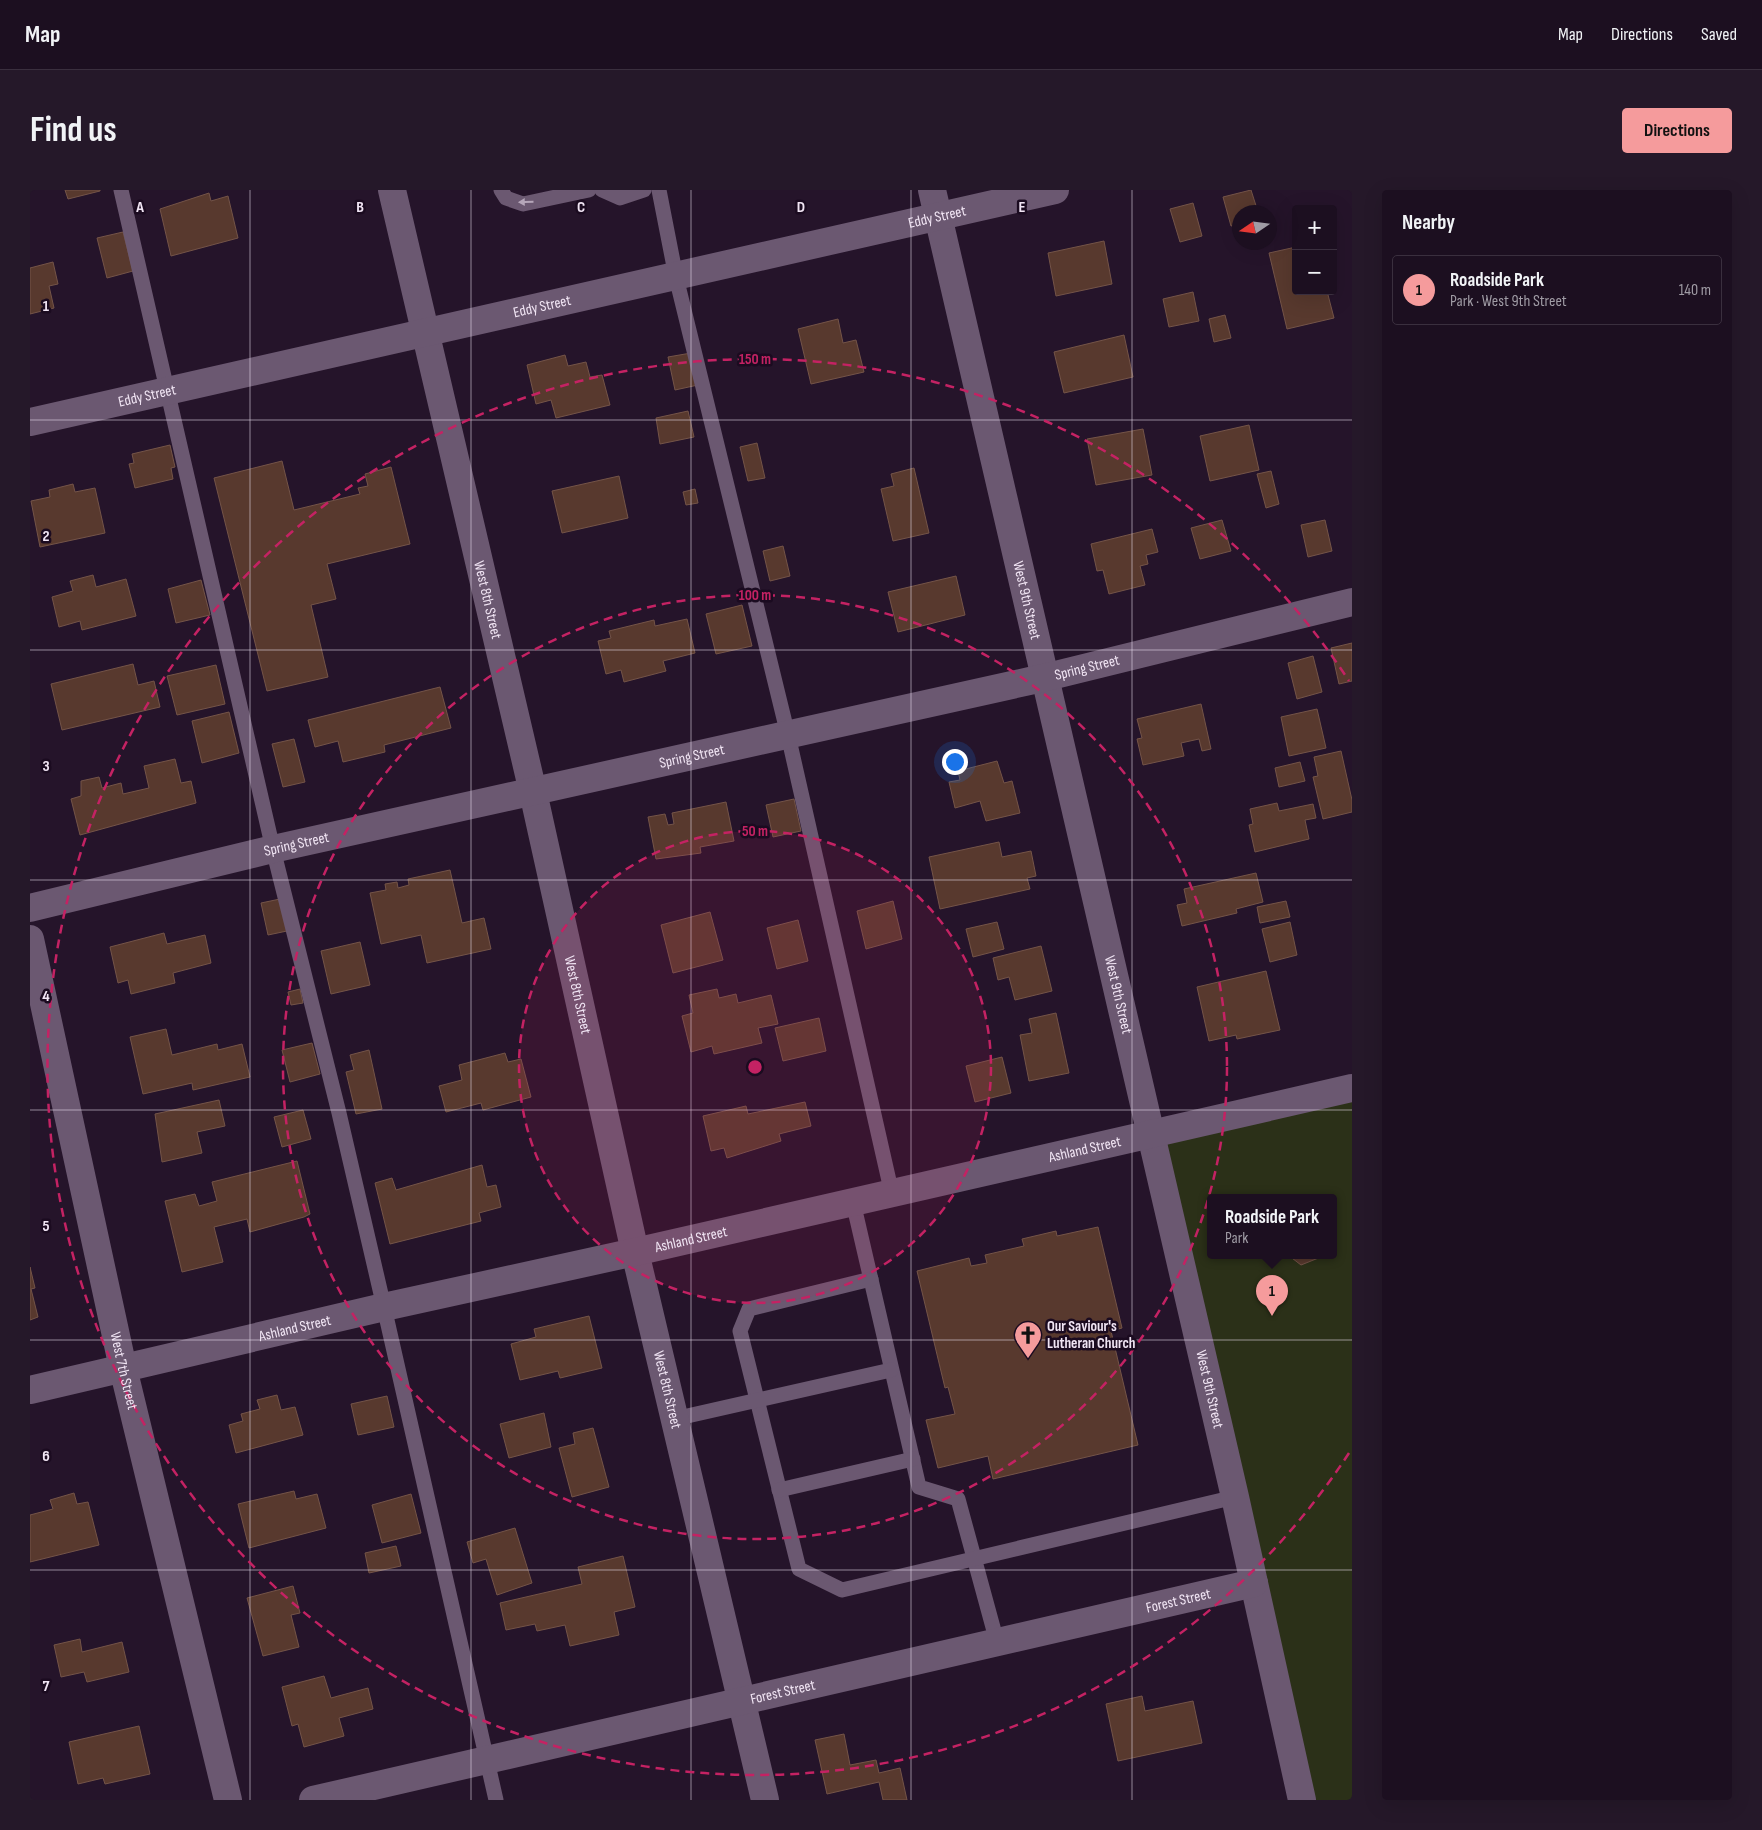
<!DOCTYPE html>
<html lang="en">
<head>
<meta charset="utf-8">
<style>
  body { margin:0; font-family:"Sofia Sans Condensed",sans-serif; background:#251829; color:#f1f3f6 }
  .controls { position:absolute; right:15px; top:15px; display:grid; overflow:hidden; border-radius:5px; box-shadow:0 5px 20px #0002 }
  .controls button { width:45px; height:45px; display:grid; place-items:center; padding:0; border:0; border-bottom:1px solid #3a2f3e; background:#1c0f20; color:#f1f3f6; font:25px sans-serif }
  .compass { position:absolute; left:1202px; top:15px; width:45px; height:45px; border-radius:50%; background:#1c0f20; box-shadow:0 5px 20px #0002; rotate:257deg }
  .you { position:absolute; left:924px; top:571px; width:18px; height:18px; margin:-12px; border:4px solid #fff; border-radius:50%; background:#1a73e8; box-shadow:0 0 0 8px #1a73e833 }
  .badge { display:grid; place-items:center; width:32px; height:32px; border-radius:50%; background:#f59b9c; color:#111; font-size:16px; font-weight:700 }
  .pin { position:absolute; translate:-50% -41px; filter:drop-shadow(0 1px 2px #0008) }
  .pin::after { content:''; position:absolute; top:26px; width:18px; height:15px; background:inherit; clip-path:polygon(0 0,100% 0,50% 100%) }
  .popup { position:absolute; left:1177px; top:1004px; width:130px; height:65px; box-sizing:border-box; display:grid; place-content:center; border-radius:5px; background:#1c0f20; filter:drop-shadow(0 1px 4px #0005); font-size:16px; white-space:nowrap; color:#a09ca5 }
  .popup b { font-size:19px; color:#f1f3f6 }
  .popup::after { content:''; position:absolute; left:50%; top:100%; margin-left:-10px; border:10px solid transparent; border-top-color:#1c0f20 }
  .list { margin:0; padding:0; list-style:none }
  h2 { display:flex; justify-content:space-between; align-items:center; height:65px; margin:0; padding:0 20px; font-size:21px }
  h2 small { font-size:16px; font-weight:400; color:#a09ca5 }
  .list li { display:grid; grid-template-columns:32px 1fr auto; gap:15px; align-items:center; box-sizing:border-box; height:70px; margin:0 10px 10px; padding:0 10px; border:1px solid #3a2f3e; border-radius:5px }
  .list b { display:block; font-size:19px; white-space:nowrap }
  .list p { margin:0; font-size:16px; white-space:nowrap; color:#a09ca5 }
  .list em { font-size:16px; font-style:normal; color:#a09ca5 }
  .map { position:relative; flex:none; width:1322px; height:1610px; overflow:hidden; border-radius:5px }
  header { display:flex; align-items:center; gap:30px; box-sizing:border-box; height:70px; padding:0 25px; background:#1c0f20; border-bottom:1px solid #3a2f3e }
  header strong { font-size:24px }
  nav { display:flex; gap:28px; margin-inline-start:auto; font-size:18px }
  .intro { display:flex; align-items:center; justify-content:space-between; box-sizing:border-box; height:120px; padding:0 30px }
  h1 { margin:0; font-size:35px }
  .button { padding:12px 22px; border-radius:5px; background:#f59b9c; color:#111; font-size:18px; font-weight:700 }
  main { display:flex; gap:30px; padding:0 30px }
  aside { flex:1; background:#1c0f20; border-radius:5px; box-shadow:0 5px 20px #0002 }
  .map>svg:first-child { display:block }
</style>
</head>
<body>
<header>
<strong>Map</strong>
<nav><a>Map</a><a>Directions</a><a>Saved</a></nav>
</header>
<div class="intro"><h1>Find us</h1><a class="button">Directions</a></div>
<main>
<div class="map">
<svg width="1322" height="1610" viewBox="0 0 1322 1610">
  <rect width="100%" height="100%" fill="#25142a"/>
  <path fill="#2b3018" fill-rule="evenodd" d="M1322,898V1610H1272L1121,945ZM1181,1007H1303V1065H1181Z"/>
  <g fill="#58392e" stroke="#745448">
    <path d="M35,0H70V1L38,9Z"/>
    <path d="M1221,0L1228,22H1210V34L1201,36L1193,7Z"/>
    <path d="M179,3L181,11L198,6L208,48L141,66L130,19Z"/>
    <path d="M1163,13L1172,46L1150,52L1140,19Z"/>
    <path d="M93,42L103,81L77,88L67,48Z"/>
    <path d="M1074,51L1082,94L1026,106L1018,63Z"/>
    <path d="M1266,57V101H1297L1304,128L1257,139L1239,63Z"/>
    <path d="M23,72L28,94L19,96L24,118L0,124V78Z"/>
    <path d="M1163,102L1169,131L1139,137L1133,109Z"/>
    <path d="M1195,125L1201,148L1184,152L1179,129Z"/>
    <path d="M808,129L813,153L826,150L834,182L781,194L768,139Z"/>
    <path d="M1094,145L1103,187L1034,203L1024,162Z"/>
    <path d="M661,163L668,195L645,200L638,167Z"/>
    <path d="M535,165L538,176L556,172L560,187L572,185L580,215L526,228L521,210L506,214L497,175Z"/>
    <path d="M658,221L664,247L630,254L626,228Z"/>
    <path d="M1219,235L1229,280L1180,291L1170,246Z"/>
    <path d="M1113,239L1122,285L1066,295L1057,249Z"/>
    <path d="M727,253L735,288L718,291L710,257Z"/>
    <path d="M140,255L145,277L141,278L143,289L105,298L99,274L104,273L102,264Z"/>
    <path d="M252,271L264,320L330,304L328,298L338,296L335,284L361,277L380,354L297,374L306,409L281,415L298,487L237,501L184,288Z"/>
    <path d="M884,278L899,343L863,351L851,299L864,296L861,284Z"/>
    <path d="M1241,281L1249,314L1236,318L1227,284Z"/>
    <path d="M589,286L598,328L532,343L522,301Z"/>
    <path d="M43,294L45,302L65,298L75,343L10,357L1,311L20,307L19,300Z"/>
    <path d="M665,299L668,313L656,315L653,302Z"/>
    <path d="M1192,330L1201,361L1170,369L1161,338Z"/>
    <path d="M1295,330L1302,361L1278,367L1271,335Z"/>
    <path d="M1122,339L1128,362L1116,365L1118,374L1110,376L1115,395L1079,404L1073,380L1067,381L1061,354Z"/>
    <path d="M753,356L760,386L740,391L733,361Z"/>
    <path d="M63,385L66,397L96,389L106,426L52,440L50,431L29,437L22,407L43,401L40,391Z"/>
    <path d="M926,386L935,425L868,442L858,402Z"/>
    <path d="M171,390L180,425L146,433L138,399Z"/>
    <path d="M712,415L722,456L686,464L676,424Z"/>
    <path d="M657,429L665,463L633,471L636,481L594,492L591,480L576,484L568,451L581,448L579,441L624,430L625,436Z"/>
    <path d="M1322,453V491L1309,494L1301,458Z"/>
    <path d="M1283,466L1292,502L1267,509L1258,473Z"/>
    <path d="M103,474L108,495L124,491L130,517L32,540L21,494Z"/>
    <path d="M186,475L195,514L147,525L137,486Z"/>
    <path d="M410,497L421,538L354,555L355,562L313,572L308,551L285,557L278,530Z"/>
    <path d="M1171,514L1181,559L1172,561L1169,549L1151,553L1154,566L1113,575L1107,549L1112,548L1107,529Z"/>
    <path d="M1287,519L1296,558L1259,566L1251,527Z"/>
    <path d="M199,522L209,563L172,573L162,531Z"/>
    <path d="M264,549L275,592L253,597L242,554Z"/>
    <path d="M1311,561L1322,610V622L1293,629L1283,587L1288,586L1284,567Z"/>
    <path d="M145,569L151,593L161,591L166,613L50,645L41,609L51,606V591L69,587L72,598L91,593L93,604L119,598L114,576Z"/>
    <path d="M967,571L974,593L982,591L990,623L956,631L950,611L925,618L919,592L930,590L928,581Z"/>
    <path d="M1270,572L1275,591L1249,597L1245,578Z"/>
    <path d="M764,609L771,641L743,647L736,615Z"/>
    <path d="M696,612L704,651L670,657L671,663L626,669L618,627L635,624L638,635L644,634L642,623Z"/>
    <path d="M1247,613L1249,621L1283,614L1286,628L1275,630L1279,649L1225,662L1219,635L1223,634L1220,619Z"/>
    <path d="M969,652L972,667L1001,661L1006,686L997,688L1000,699L910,719L899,667Z"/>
    <path d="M420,680L432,733L454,728L461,759L397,773L391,745L351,754L340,703L356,700L355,694L367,692L368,698L379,695L378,689Z"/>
    <path d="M1226,683L1233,712L1206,719L1207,723L1152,736L1147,715L1157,713L1154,699Z"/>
    <path d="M250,709L257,741L238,745L231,713Z"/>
    <path d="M863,711L872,749L836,759L827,721Z"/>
    <path d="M1256,711L1260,727L1230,733L1227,717Z"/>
    <path d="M680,722L693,770L643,783L631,735Z"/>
    <path d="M768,730L778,771L747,779L737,738Z"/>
    <path d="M967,732L974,759L943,767L936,739Z"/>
    <path d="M1260,732L1267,765L1240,772L1232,739Z"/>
    <path d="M134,743L137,754L175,745L181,773L143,783L145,793L101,804L98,790L88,793L80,757Z"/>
    <path d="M330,752L340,795L301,804L291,761Z"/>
    <path d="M1011,756L1022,801L985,810L979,787L968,790L963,768Z"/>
    <path d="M1236,781L1250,840L1207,849L1206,845L1179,851L1167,797Z"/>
    <path d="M270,799L273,813L261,815L258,802Z"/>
    <path d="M687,799L689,808L706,804L708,813L741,805L748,834L728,838L732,853L684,864L682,856L661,862L652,826L663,823L659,805Z"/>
    <path d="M1026,823L1039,883L999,891L990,845L1002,843L999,829Z"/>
    <path d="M789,828L796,861L753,871L745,838Z"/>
    <path d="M136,839L142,865L187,854L188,860L212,854L220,887L163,900L162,893L113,904L100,847Z"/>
    <path d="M282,853L290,884L260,892L252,860Z"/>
    <path d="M339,860L352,919L326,924L316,882L324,880L320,865Z"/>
    <path d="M475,863L478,872L491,869L501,907L453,920L451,913L416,922L409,896L432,890L429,875Z"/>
    <path d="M972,867L981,903L945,912L936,876Z"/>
    <path d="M189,910L195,936L167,942L172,963L132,972L125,924Z"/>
    <path d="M775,912L781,936L749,944L751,951L697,968L694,958L681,961L673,926L716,916L718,924Z"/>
    <path d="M273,920L281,949L252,957L244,927Z"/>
    <path d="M267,971L280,1024L274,1027L220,1042L217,1029L184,1037L193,1072L152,1082L135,1011L165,1004L169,1016L187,1011L182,992Z"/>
    <path d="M452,975L457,997L466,995L471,1017L449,1023L451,1031L360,1054L345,993L362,988L366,1000Z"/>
    <path d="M1068,1037L1092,1138L1081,1141L1108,1255L963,1289L958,1266L908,1278L896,1230L925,1224L918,1197L915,1198L887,1081L939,1068L941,1076L957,1073L955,1065L994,1056L992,1049L1026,1041L1027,1046Z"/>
    <path d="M1258,1065H1292L1291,1067L1271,1075Z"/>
    <path d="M0,1077L5,1098L1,1099L8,1127L0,1130Z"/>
    <path d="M559,1126L572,1178L530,1188L528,1181L490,1190L481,1154L506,1147L504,1139Z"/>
    <path d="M247,1205L251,1220L265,1217L273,1245L206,1263L199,1235L213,1231L211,1224L230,1219L227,1210Z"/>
    <path d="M357,1206L364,1237L328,1245L321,1214Z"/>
    <path d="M514,1223L521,1257L479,1268L470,1234Z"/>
    <path d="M563,1238L579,1297L542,1307L529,1258L545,1254L543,1243Z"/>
    <path d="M264,1301L266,1309L287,1304L296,1338L219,1358L208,1314Z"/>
    <path d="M44,1303L47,1314L58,1312L69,1355L0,1372V1325L23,1319L20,1310Z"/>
    <path d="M381,1304L391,1343L352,1353L342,1315Z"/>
    <path d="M485,1338L502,1393L467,1405L456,1369L443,1373L437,1352Z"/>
    <path d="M366,1356L371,1376L339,1383L335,1363Z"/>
    <path d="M593,1366L605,1417L584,1422L589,1445L540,1456L535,1435L507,1441L505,1434L476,1440L470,1413L552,1394L548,1377Z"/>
    <path d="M263,1396L270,1423L261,1425L269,1457L233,1466L217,1408Z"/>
    <path d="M50,1449L52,1462L92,1452L99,1482L57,1492L54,1482L31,1487L24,1455Z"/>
    <path d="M294,1486L301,1508L338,1498L343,1519L309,1528L314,1546L274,1557L268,1534L262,1536L252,1497Z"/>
    <path d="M1112,1506L1115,1521L1163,1511L1172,1553L1088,1571L1076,1514Z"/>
    <path d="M109,1536L120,1584L75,1594L73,1588L48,1594L39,1552Z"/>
    <path d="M814,1544L820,1575L846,1570L849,1583L870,1578L877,1610H853L849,1592L797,1604L785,1550Z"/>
  </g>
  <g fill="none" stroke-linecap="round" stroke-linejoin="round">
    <g stroke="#6b5871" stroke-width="15">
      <path d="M91,0L243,659L309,923L354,1117L466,1610"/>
      <path d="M471,0L476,8L493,14L559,0"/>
      <path d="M572,0L590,8L614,0"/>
      <path d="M629,0L646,87L758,545L862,1004"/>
      <path d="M823,1012L889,1297L928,1309L967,1452"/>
      <path d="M841,1089L719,1119L710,1141L769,1379L812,1400L1205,1307"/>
      <path d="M644,1229L861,1180"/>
      <path d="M749,1300L883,1269"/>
    </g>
    <g stroke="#6b5871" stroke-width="28">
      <path id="s1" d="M362,0L503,602L605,1062L735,1610"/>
      <path id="s2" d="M902,0L1205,1307L1272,1610"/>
      <path id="s3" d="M0,232L1025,0"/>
      <path id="s4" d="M0,718L243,659L1013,488L1322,412"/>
      <path id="s5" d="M0,749L93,1178L198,1610"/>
      <path id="s6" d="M0,1200L354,1117L605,1062L1322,898"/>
      <path id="s7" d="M283,1610L1224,1393"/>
    </g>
  </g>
  <defs><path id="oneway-solid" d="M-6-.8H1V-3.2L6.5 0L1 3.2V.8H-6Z" transform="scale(1.25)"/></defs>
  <use fill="#b5a6b9" href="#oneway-solid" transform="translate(496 12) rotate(179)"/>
  <path fill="none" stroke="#f1e5f4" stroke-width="1" stroke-opacity="0.55" d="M220,0V1610M441,0V1610M661,0V1610M881,0V1610M1102,0V1610M0,230H1322M0,460H1322M0,690H1322M0,920H1322M0,1150H1322M0,1380H1322"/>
  <circle cx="725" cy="877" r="236" fill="#c42263" fill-opacity=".12"/>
  <g fill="none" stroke="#c42263" stroke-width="2.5" stroke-dasharray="9 6">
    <circle cx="725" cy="877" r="236"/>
    <circle cx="725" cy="877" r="472"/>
    <path d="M1319 1263A708 708 0 1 1 1319 491"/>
  </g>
  <defs>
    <g id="church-pin" transform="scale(1.4375)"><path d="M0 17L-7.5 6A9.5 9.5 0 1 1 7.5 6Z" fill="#f59b9c" stroke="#1b0b20"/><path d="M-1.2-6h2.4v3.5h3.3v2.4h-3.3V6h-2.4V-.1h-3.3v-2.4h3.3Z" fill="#111"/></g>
  </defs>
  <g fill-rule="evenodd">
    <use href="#church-pin" x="998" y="1145"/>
  </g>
  <g text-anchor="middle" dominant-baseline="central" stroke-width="5" stroke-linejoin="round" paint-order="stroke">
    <g font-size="15" fill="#f1e5f4" stroke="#1b0b20">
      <text stroke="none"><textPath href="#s3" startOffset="930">Eddy Street</textPath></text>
      <text stroke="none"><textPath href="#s3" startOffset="525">Eddy Street</textPath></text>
      <text stroke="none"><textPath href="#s3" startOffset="120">Eddy Street</textPath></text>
      <text stroke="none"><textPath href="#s1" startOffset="421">West 8th Street</textPath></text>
      <text stroke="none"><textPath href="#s2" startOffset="421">West 9th Street</textPath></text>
      <text stroke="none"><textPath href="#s4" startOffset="1084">Spring Street</textPath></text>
      <text stroke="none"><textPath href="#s4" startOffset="679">Spring Street</textPath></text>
      <text stroke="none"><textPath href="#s4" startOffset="274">Spring Street</textPath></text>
      <text stroke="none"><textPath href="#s1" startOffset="826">West 8th Street</textPath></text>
      <text stroke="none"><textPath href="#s2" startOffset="826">West 9th Street</textPath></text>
      <text stroke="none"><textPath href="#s6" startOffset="1082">Ashland Street</textPath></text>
      <text stroke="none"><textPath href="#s6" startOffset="678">Ashland Street</textPath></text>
      <text stroke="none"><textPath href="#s6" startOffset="272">Ashland Street</textPath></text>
      <text stroke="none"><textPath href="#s5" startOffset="442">West 7th Street</textPath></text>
      <text stroke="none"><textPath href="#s2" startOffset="1231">West 9th Street</textPath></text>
      <text stroke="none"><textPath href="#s1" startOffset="1231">West 8th Street</textPath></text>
      <text stroke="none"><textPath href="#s7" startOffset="888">Forest Street</textPath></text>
      <text stroke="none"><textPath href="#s7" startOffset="482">Forest Street</textPath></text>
    </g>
    <g font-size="15" font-weight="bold" fill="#f1e5f4" stroke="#1b0b20" text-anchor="start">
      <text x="1017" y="1136">Our Saviour's<tspan x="1017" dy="17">Lutheran Church</tspan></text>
    </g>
  </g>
  <g font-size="16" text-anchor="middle" font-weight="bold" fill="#f1e5f4" stroke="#1b0b20" stroke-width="5" stroke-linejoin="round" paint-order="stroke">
    <text x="110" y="22">A</text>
    <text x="330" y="22">B</text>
    <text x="551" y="22">C</text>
    <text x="771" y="22">D</text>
    <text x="992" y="22">E</text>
    <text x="16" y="121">1</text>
    <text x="16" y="351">2</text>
    <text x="16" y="581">3</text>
    <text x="16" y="811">4</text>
    <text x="16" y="1041">5</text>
    <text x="16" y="1271">6</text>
    <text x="16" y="1501">7</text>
  </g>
  <circle cx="725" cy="877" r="8" fill="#c42263" stroke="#1b0b20" stroke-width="2.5"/>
  <g font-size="15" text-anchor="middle" font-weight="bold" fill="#c42263" stroke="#1b0b20" stroke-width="5" stroke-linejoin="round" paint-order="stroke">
    <text x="725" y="174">150 m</text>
    <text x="725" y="410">100 m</text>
    <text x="725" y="646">50 m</text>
  </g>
</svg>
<div class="controls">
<button>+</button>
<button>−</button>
</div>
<svg class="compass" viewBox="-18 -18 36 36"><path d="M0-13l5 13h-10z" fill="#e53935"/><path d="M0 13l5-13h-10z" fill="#a09ca5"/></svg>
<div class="you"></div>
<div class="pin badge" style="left:1242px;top:1126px">1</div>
<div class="popup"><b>Roadside Park</b>Park</div>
</div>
<aside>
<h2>Nearby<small></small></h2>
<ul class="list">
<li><span class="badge">1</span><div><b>Roadside Park</b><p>Park · West 9th Street</p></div><em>140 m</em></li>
</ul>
</aside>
</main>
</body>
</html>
